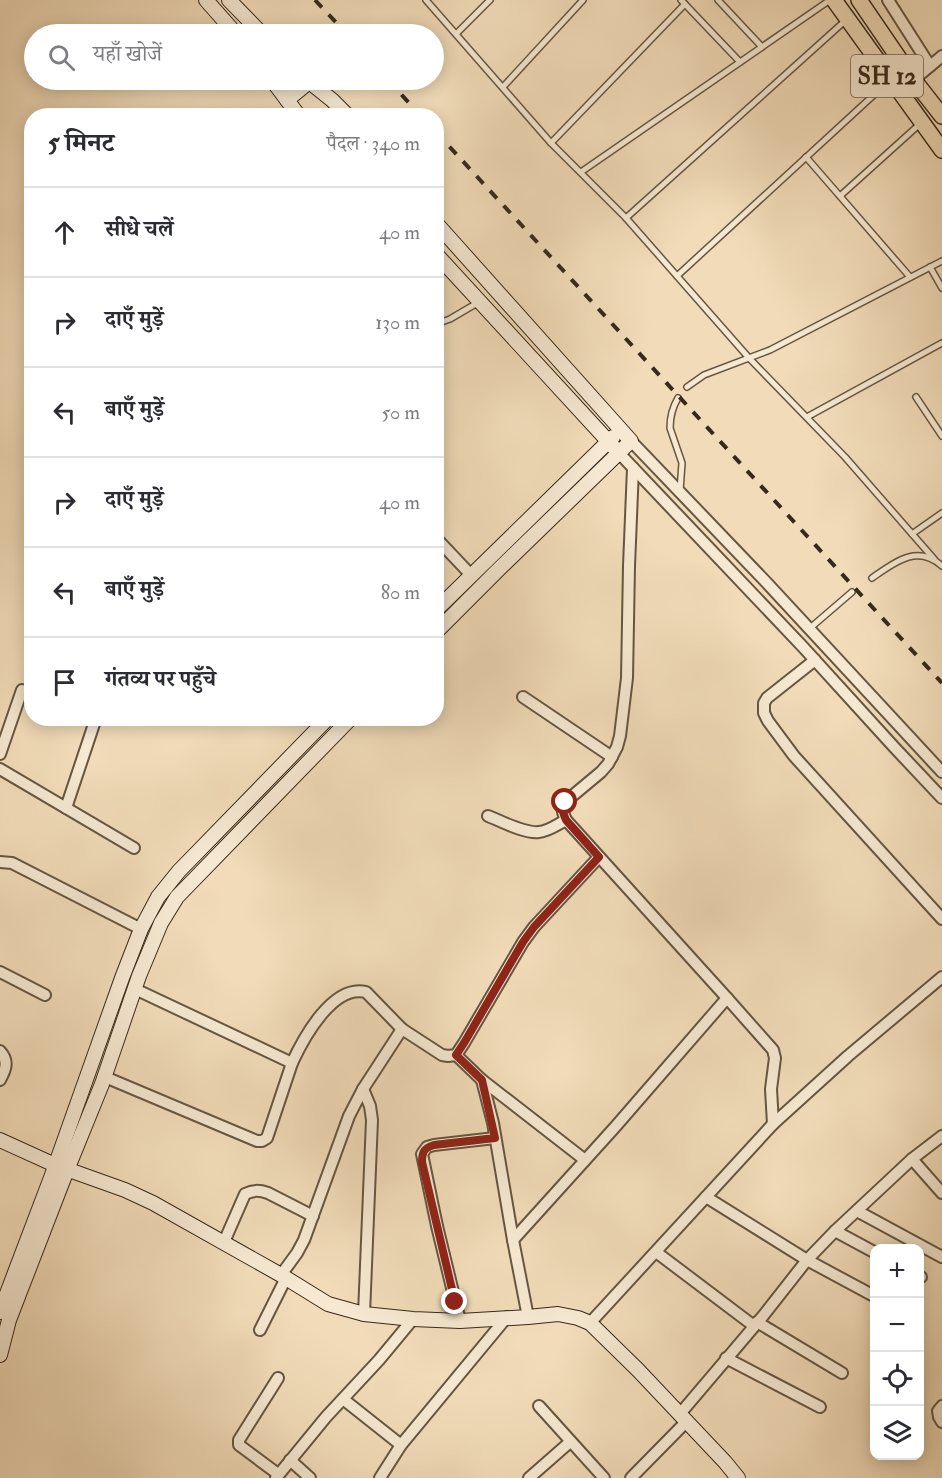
<!DOCTYPE html>
<html lang="hi">
<head>
<meta charset="utf-8">
<style>
  body { margin:0; font-family:"IM FELL Double Pica","Noto Serif Devanagari",serif; background:#f7f7f7; color:#2b2b33 }
  .controls { position:absolute; right:18px; bottom:18px; display:grid; overflow:hidden; border-radius:12px; box-shadow:0 3px 15px #0003 }
  .controls button { width:54px; height:54px; display:grid; place-items:center; padding:0; border:0; border-bottom:2px solid #e1e1e2; background:#fff; color:#2b2b33; font:30px sans-serif }
  .stop { position:absolute; width:18px; height:18px; margin:-14px; border:4px solid #8f2418; border-radius:50%; background:#fff }
  .stop.end { background:#8f2418; border-color:#fff; box-shadow:0 2px 6px #0008 }
  .list { margin:0; padding:0; list-style:none }
  h2 { display:flex; justify-content:space-between; align-items:center; height:78px; margin:0; padding:0 24px; font-size:26px }
  h2 small { font-size:20px; font-weight:400; color:#7c7c81 }
  .list li { display:grid; grid-template-columns:39px 1fr auto; gap:18px; align-items:center; box-sizing:border-box; height:90px; padding:0 24px; border-top:2px solid #e1e1e2 }
  .list b { display:block; font-size:22px; white-space:nowrap }
  .list em { font-size:20px; font-style:normal; color:#7c7c81 }
  .icon { flex:none; width:33px; height:33px; fill:none; stroke:currentColor; stroke-width:2; stroke-linecap:round; stroke-linejoin:round }
  .map { position:relative; flex:none; width:942px; height:1478px; overflow:hidden }
  .search { position:absolute; background:#fff; box-shadow:0 3px 15px #0003; left:24px; top:24px; width:420px; height:66px; display:flex; align-items:center; gap:15px; box-sizing:border-box; padding:0 21px; border-radius:33px; color:#7c7c81; font-size:22px }
  .panel { position:absolute; background:#fff; box-shadow:0 3px 15px #0003; left:24px; top:108px; width:420px; height:618px; border-radius:24px }
  .map>svg:first-child { display:block }
</style>
</head>
<body>
<div class="map">
<svg width="942" height="1478" viewBox="0 0 942 1478">
  <rect width="100%" height="100%" fill="#f1dbb8"/>
  <filter id="stains"><feTurbulence type="fractalNoise" baseFrequency=".00333" numOctaves="4"/><feColorMatrix values="0 0 0 0 .2 0 0 0 0 .09 0 0 0 0 .02 0 0 0 .5 -.17"/></filter>
  <radialGradient id="worn" r=".72"><stop offset=".6" stop-color="#630" stop-opacity="0"/><stop offset="1" stop-color="#630" stop-opacity=".3"/></radialGradient>
  <g fill="none" stroke-linecap="round" stroke-linejoin="round">
    <g stroke="#655642" stroke-width="8">
      <g id="lane">
        <path d="M426,0L551,143L626,218L749,358L845,457L934,559"/>
        <path d="M681,0L740,62"/>
        <path d="M718,0L762,47"/>
        <path d="M456,34L490,0"/>
        <path d="M503,87L583,0"/>
        <path d="M551,143L685,4"/>
        <path d="M806,157L910,277"/>
        <path d="M581,172L830,0"/>
        <path d="M840,196L921,123"/>
        <path d="M626,218L846,20"/>
        <path d="M930,267L942,288"/>
        <path d="M677,276L889,81"/>
        <path d="M436,324L450,319L479,302"/>
        <path d="M687,387L704,375L770,350L942,261"/>
        <path d="M916,397L942,436"/>
        <path d="M678,398C672,408 670,416 670,428L682,463L680,491"/>
        <path d="M807,417L942,343"/>
        <path d="M912,534L942,513"/>
        <path d="M872,578C895,562 917,544 942,566"/>
        <path d="M809,629L852,592"/>
      </g>
    </g>
    <g stroke="#655642" stroke-width="14">
      <g id="street">
        <path d="M888,0L930,66"/>
        <path d="M899,92L942,56"/>
        <path d="M631,441L766,582L942,772"/>
        <path d="M619,453L803,647L894,747L942,798"/>
        <path d="M633,468L629,566L627,678L620,736L617,747L608,764L601,772L565,802C561,809 563,813 566,820L727,998L773,1050L775,1058L771,1089L773,1124"/>
        <path d="M436,538L471,575"/>
        <path d="M815,660L767,698L764,703V713L768,721L794,756L942,919"/>
        <path d="M523,697L612,757"/>
        <path d="M0,754L22,690"/>
        <path d="M0,769L134,848"/>
        <path d="M66,808L96,718"/>
        <path d="M488,816C501,821 525,834 539,832C549,831 558,824 566,820"/>
        <path d="M0,862L12,863L141,929"/>
        <path d="M0,972L45,995"/>
        <path d="M135,989L292,1063"/>
        <path d="M0,1051C9,1061 6,1069 0,1080"/>
        <path d="M456,1055L482,1080L493,1123L513,1240L528,1317"/>
        <path d="M105,1077L257,1141H262L267,1138L292,1063C304,1037 333,984 366,992L402,1029"/>
        <path d="M482,1080L585,1160"/>
        <path d="M363,1089L370,1106L372,1120L364,1314"/>
        <path d="M912,1159L942,1193"/>
        <path d="M706,1197L807,1260L874,1296"/>
        <path d="M857,1211L942,1257"/>
        <path d="M835,1231L874,1252"/>
        <path d="M513,1240L616,1126L727,998"/>
        <path d="M224,1242L245,1194C253,1190 259,1190 268,1193L313,1216"/>
        <path d="M656,1252L754,1326"/>
        <path d="M281,1275L297,1253L304,1240L349,1116L363,1089L402,1029L442,1055L448,1056L456,1055L464,1043L523,942L534,927L599,857"/>
        <path d="M920,1277H921"/>
        <path d="M460,1321L437,1226L422,1154L427,1147L434,1145L495,1138"/>
        <path d="M757,1322L842,1373"/>
        <path d="M590,1323L773,1124L848,1056L942,977"/>
        <path d="M260,1330L286,1278"/>
        <path d="M726,1358L820,1407"/>
        <path d="M343,1399L401,1445"/>
        <path d="M539,1406L604,1478"/>
        <path d="M942,1406L938,1411L939,1417L942,1422"/>
        <path d="M679,1415L763,1316L807,1260L835,1231L912,1159L942,1136"/>
        <path d="M290,1460L310,1478"/>
        <path d="M278,1474L239,1445V1440L278,1378"/>
        <path d="M276,1478L326,1417L379,1360L413,1319"/>
        <path d="M380,1478L401,1445L507,1317"/>
        <path d="M529,1478L570,1442"/>
        <path d="M631,1478L686,1422"/>
      </g>
    </g>
    <g stroke="#36291a" stroke-width="16">
      <g id="secondary">
        <path d="M206,0L236,34"/>
        <path d="M229,0L262,34"/>
        <path d="M272,80L299,116"/>
        <path d="M307,80L332,100L348,116"/>
        <path d="M287,100L309,82"/>
        <path d="M436,223L631,441L498,570L436,632"/>
        <path d="M436,254L619,453"/>
        <path d="M436,610L613,437"/>
        <path d="M0,1140L55,1165L125,1190L153,1203L281,1275L328,1304L364,1314L413,1319L460,1321L528,1317L558,1314L578,1318L590,1323L638,1370L725,1462L738,1478"/>
        <path d="M0,1312L52,1175L122,978L141,929L158,897L179,871L328,718"/>
        <path d="M0,1355L9,1320L67,1170L102,1084L139,976L161,923L177,897L351,718"/>
      </g>
    </g>
    <g stroke="#36291a" stroke-width="18">
      <g id="primary">
        <path d="M834,0L942,150"/>
        <path d="M859,0L913,79L942,116"/>
      </g>
    </g>
    <use href="#lane" stroke="#f6e8d1" stroke-width="5"/>
    <use href="#street" stroke="#f6e8d1" stroke-width="10"/>
    <use href="#secondary" stroke="#f6e8d1" stroke-width="14"/>
    <use href="#primary" stroke="#f1dbb8" stroke-width="15"/>
    <g stroke="#36291a" stroke-width="4" stroke-dasharray="10 10" stroke-linecap="butt">
      <path d="M315,0L347,34"/>
      <path d="M388,80L421,116"/>
      <path d="M436,132L942,683"/>
    </g>
  </g>
  <g fill="none" stroke-linecap="round" stroke-linejoin="round">
    <path stroke="#8f2418" stroke-width="8" d="M455,1302L422,1162C422,1152 424,1148 434,1145L495,1138L482,1080L456,1055L464,1043L523,942L534,927L599,857L566,820C563,813 561,808 565,802"/>
  </g>
  <g text-anchor="middle" dominant-baseline="central" stroke-width="5" stroke-linejoin="round" paint-order="stroke">
    <rect fill="#f6e8d1" stroke="#706251" stroke-width="1.5" x="851" y="55" width="72" height="42" rx="4.5"/>
    <g font-size="24" font-weight="bold" fill="#36291a">
      <text x="887" y="76">SH 12</text>
    </g>
  </g>
  <rect width="100%" height="100%" filter="url(#stains)"/>
  <rect width="100%" height="100%" fill="url(#worn)"/>
</svg>
<div class="controls">
<button>+</button>
<button>−</button>
<button><svg class="icon" aria-label="locate" viewBox="0 0 24 24"><circle cx="12" cy="12" r="6"/><path d="M12 2v4M12 18v4M2 12h4M18 12h4"/></svg></button>
<button><svg class="icon" aria-label="layers" viewBox="0 0 24 24"><path d="M12 4l9 5-9 5-9-5zM3 14l9 5 9-5"/></svg></button>
</div>
<div class="stop" style="left:565px;top:802px"></div>
<div class="stop end" style="left:455px;top:1302px"></div>
<div class="search"><svg class="icon" aria-label="search" viewBox="0 0 24 24"><circle cx="10" cy="10" r="6"/><path d="M15 15l6 6"/></svg>यहाँ खोजें</div>
<section class="panel">
<h2>5 मिनट<small>पैदल · 340 m</small></h2>
<ul class="list">
<li><svg class="icon" aria-label="ahead" viewBox="0 0 24 24"><path d="M12 20V5M6 11l6-6 6 6"/></svg><div><b>सीधे चलें</b></div><em>40 m</em></li>
<li><svg class="icon" aria-label="right" viewBox="0 0 24 24"><path d="M7 20v-9h11M14 6l5 5-5 5"/></svg><div><b>दाएँ मुड़ें</b></div><em>130 m</em></li>
<li><svg class="icon" aria-label="left" viewBox="0 0 24 24"><path d="M17 20v-9H6M10 6l-5 5 5 5"/></svg><div><b>बाएँ मुड़ें</b></div><em>50 m</em></li>
<li><svg class="icon" aria-label="right" viewBox="0 0 24 24"><path d="M7 20v-9h11M14 6l5 5-5 5"/></svg><div><b>दाएँ मुड़ें</b></div><em>40 m</em></li>
<li><svg class="icon" aria-label="left" viewBox="0 0 24 24"><path d="M17 20v-9H6M10 6l-5 5 5 5"/></svg><div><b>बाएँ मुड़ें</b></div><em>80 m</em></li>
<li><svg class="icon" aria-label="arrive" viewBox="0 0 24 24"><path d="M6 21V4h12l-3 4 3 4H6"/></svg><div><b>गंतव्य पर पहुँचे</b></div></li>
</ul>
</section>
</div>
</body>
</html>
